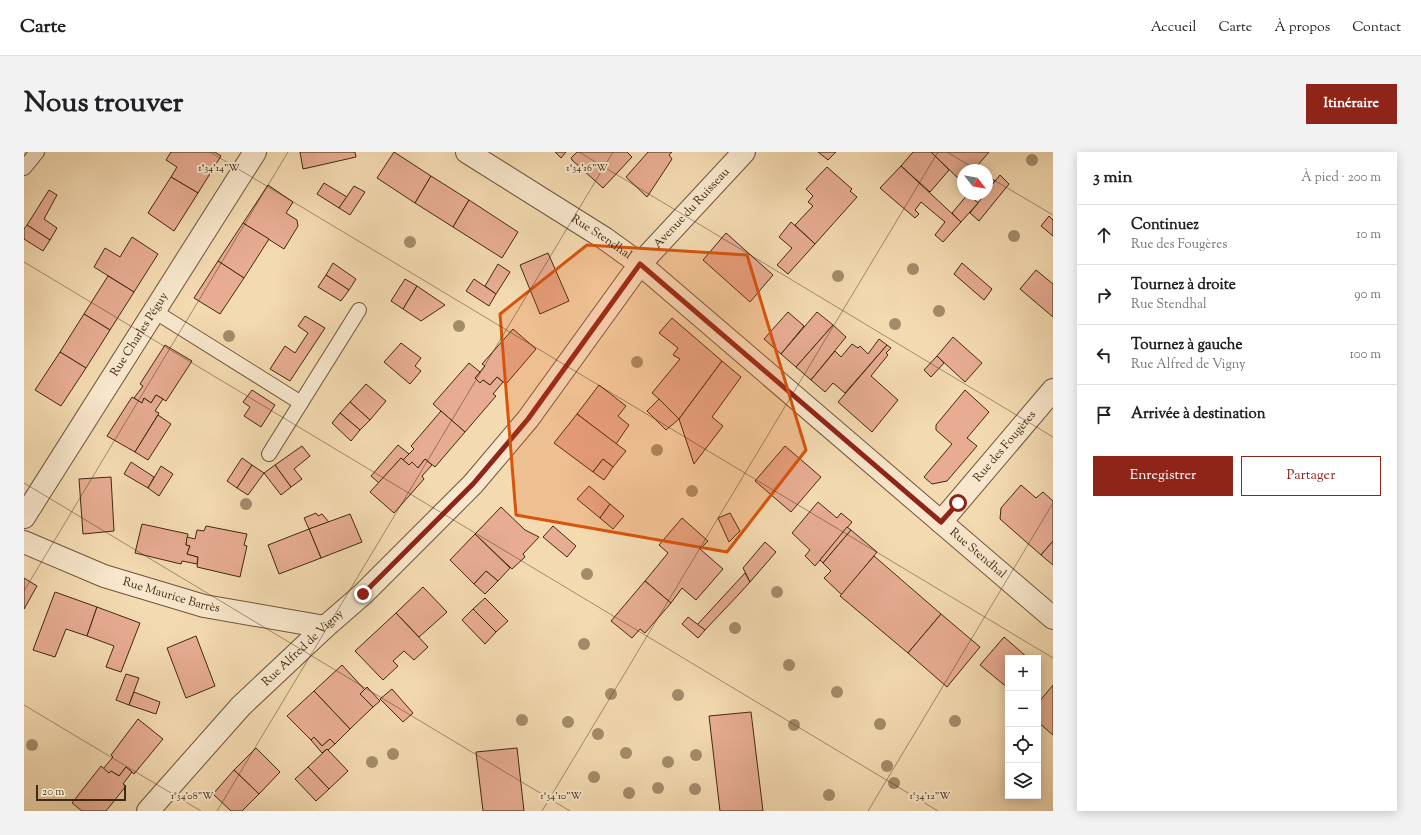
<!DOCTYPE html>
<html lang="fr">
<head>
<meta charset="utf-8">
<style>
  body { margin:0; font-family:"Sorts Mill Goudy",serif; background:#f2f2f2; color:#202124 }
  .controls { position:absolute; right:12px; bottom:12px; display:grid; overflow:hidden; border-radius:0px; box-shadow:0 2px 10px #0003 }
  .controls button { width:36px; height:36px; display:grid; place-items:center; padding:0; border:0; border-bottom:1px solid #e0e0e0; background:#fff; color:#202124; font:20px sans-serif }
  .compass { position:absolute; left:933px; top:12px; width:36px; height:36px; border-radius:50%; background:#fff; box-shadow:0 2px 10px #0003; rotate:121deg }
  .scale { position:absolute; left:12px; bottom:10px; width:90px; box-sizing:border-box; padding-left:4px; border:2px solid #412813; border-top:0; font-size:11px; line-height:14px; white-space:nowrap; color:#412813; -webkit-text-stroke:3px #f8e7cc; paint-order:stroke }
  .stop { position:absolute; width:12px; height:12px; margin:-9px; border:3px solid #8f2418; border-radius:50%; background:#fff }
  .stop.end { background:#8f2418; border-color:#fff; box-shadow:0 1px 4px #0008 }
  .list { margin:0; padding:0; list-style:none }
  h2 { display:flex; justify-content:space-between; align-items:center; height:52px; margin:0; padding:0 16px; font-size:17px }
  h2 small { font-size:13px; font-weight:400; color:#757577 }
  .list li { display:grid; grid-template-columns:26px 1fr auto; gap:12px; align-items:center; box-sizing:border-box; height:60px; padding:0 16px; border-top:1px solid #e0e0e0 }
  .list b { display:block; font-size:15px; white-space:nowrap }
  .list p { margin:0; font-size:13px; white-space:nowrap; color:#757577 }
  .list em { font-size:13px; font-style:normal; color:#757577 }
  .actions { display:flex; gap:8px; padding:12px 16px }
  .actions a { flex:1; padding:9px 0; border:1px solid #8f2418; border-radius:0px; text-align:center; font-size:14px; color:#8f2418 }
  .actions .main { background:#8f2418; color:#fff }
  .icon { flex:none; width:22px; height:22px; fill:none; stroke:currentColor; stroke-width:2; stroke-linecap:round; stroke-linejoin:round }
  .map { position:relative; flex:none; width:1029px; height:659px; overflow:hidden; border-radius:0px }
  header { display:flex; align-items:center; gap:24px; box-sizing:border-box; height:56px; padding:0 20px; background:#fff; border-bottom:1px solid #e0e0e0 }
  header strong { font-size:19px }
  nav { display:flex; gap:22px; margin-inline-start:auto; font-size:14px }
  .intro { display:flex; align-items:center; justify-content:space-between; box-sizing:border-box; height:96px; padding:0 24px }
  h1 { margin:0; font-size:28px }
  .button { padding:10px 18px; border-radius:0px; background:#8f2418; color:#fff; font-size:14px; font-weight:700 }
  main { display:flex; gap:24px; padding:0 24px }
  aside { flex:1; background:#fff; border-radius:0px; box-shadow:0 2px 10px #0003 }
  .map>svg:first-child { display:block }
</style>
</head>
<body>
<header>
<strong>Carte</strong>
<nav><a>Accueil</a><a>Carte</a><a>À propos</a><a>Contact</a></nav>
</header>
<div class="intro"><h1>Nous trouver</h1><a class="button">Itinéraire</a></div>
<main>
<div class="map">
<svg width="1029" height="659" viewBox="0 0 1029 659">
  <rect width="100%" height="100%" fill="#f4dab1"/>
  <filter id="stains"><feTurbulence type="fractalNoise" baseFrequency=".005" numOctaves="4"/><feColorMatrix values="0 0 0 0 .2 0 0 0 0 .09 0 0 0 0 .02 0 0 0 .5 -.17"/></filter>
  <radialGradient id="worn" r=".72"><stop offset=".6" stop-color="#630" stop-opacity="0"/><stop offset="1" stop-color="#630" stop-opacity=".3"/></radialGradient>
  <g fill="#e7ac92" stroke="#412813">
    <path d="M147,0H191L197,4L174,41L147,25L153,15L142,8Z"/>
    <path d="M276,0H331L332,5L279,17Z"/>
    <path d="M370,0L407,24L391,51L353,26Z"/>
    <path d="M531,0H542L537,6Z"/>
    <path d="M553,0H603L608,5L579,36L548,8L547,6Z"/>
    <path d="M624,0H648L645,3L648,7L623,45L602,25Z"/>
    <path d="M794,0H812L804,8Z"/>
    <path d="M889,0H907L925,18L906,40L877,14Z"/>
    <path d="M907,0H965L953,14L957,18H939V31Z"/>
    <path d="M877,14L937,70L919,90L911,83L921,70L897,50L891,58L895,62L891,66L856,36Z"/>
    <path d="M803,15L828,37L826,39L833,45L791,92L771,73L789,54L784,50L789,44L782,37Z"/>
    <path d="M963,23L971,29L963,39Z"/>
    <path d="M976,23L985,32L955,69L946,61L961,42H963V39Z"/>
    <path d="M407,24L445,48L429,75L391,51Z"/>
    <path d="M147,25L174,41L150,79L124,61Z"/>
    <path d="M300,31L323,45L315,56L293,42Z"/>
    <path d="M244,33L269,50L262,61L273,68L274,74L260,97L219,71Z"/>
    <path d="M330,34L341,40L326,63L315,56Z"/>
    <path d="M25,38L33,43L20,67L33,76L26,88L3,73Z"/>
    <path d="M944,42L954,51L937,70L928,61Z"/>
    <path d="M951,42H961L957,47Z"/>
    <path d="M445,48L494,80L478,106L429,75Z"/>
    <path d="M1025,64L1029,68V84L1017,74Z"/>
    <path d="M767,70L791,92L764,122L753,113L768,96L755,85Z"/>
    <path d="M219,71L245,87L220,126L194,109Z"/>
    <path d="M3,73L26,88L19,99L0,87V77Z"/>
    <path d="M702,81L749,123L726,150L679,108Z"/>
    <path d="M108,85L134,102L110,140L70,115L81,96L96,105Z"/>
    <path d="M524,101L545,149L516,162L496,113Z"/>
    <path d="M194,109L220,126L196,162L170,146Z"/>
    <path d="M309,111L332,127L325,138L302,123Z"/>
    <path d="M938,111L968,137L960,148L930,122Z"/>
    <path d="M474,112L486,120L472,142L461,134Z"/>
    <path d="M1012,118L1029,132V165L996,137Z"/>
    <path d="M302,123L325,138L317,149L294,135Z"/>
    <path d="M84,124L110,140L86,178L60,162Z"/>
    <path d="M381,127L393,134L379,157L367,149Z"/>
    <path d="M450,127L472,142L465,154L442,139Z"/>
    <path d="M393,134L421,153L397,169L379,157Z"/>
    <path d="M764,160L780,174L757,202L740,187Z"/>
    <path d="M793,160L809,173L772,215L757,202Z"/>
    <path d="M60,162L86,178L62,216L36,200Z"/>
    <path d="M281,164L301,176L266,229L246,217L261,194L271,201L284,181L274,174Z"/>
    <path d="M648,166L698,209L655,267L635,247L628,241L656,207L649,203L654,196L635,181Z"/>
    <path d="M809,173L822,185L787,228L772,215Z"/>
    <path d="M489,177L512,197L482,232L473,225L466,233L459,228L456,231L451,226L461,214L458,212Z"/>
    <path d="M929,185L958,211L941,230L913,204Z"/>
    <path d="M855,187L863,193L821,241L809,231L801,240L787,228L811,199L817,205L828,192L834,196L836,194L844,202Z"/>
    <path d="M377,191L397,206L391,214L397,219L386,232L360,210Z"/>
    <path d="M141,193L168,209L142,249L132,243L127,251L120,246L118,251L110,246L119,234L116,232Z"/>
    <path d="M863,193L867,196L862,201L864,203L847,224L874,248L848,280L814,250Z"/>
    <path d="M36,200L62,216L37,254L11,238Z"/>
    <path d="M913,204L920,211L907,225L900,218Z"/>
    <path d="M698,209L717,225L688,265L699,274L670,312L655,267Z"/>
    <path d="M445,211L456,220L451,226L456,231L459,228L466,233L473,225L479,230L469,242L472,244L441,280L409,252Z"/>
    <path d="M342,232L362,249L346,268L326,250Z"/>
    <path d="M575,233L602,254L594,264L605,273L592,292L553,262Z"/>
    <path d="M228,238L251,253L237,275L220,264L226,255L219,250Z"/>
    <path d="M941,238L965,260L943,286L953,294L923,329L908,332L900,325L928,292L912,278V273Z"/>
    <path d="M132,243L139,247L131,259L135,261L111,300L83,284L108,245L118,251L120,246L127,251Z"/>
    <path d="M635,247L655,267L642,278L623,259Z"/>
    <path d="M326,250L346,268L336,278L316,261Z"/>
    <path d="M417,259L441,280L411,315L401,307L394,316L388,310L385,313L379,308L390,297L387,294Z"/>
    <path d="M316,261L336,278L327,289L308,271Z"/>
    <path d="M553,262L602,299L589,315L579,307L569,320L530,291Z"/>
    <path d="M134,263L147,272L124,308L111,300Z"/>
    <path d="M374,293L385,302L379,308L377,306L355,331L347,324Z"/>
    <path d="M278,294L286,304L270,317L278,327L267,335L251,313Z"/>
    <path d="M761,294L797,325L767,360L731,329Z"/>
    <path d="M218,306L228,313L213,336L203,329Z"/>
    <path d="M377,306L385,313L388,310L394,316L401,307L408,313L398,324L400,327L370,361L346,340Z"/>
    <path d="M579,307L589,315L580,328L569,320Z"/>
    <path d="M107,310L130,325L124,336L100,322Z"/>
    <path d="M228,313L240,321L224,343L213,336Z"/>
    <path d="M251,313L267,335L257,343L240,321Z"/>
    <path d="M137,314L149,322L135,344L124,336Z"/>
    <path d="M87,325L90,379L59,382L55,327Z"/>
    <path d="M997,333L1012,346L1019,340L1029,349V389L1017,403L976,367L977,356Z"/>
    <path d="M565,334L586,352L576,366L553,347Z"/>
    <path d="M794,350L813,366L817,361L828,370L791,414L781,404L786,398L768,381Z"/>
    <path d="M586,352L600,364L589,377L576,366Z"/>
    <path d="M477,355L501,378L515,385L499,402L501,405L488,417L451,382Z"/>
    <path d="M292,361L294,364L298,362L305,370L285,377L280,366Z"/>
    <path d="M706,361L716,379L705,390L694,366Z"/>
    <path d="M326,362L338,390L297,406L285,377Z"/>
    <path d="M658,366L684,389L676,397L699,417L672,448L658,436L647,451L621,429L644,401L635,393Z"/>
    <path d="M118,372L164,382L162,393L166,394L163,402L174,405L173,412L158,409L157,412L111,401Z"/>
    <path d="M182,374L223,382L220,393L223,394L216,425L173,415L174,405L163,402L166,394L162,393L163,385L171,387L173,378L180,379Z"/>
    <path d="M529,374L552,394L543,405L519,385Z"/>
    <path d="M823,375L827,378L799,411L796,408Z"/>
    <path d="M285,377L297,406L255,422L244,393Z"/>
    <path d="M827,378L853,400L818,443L800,426L807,419L799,411Z"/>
    <path d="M451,382L486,416L474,429L462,419L450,432L426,408Z"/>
    <path d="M1029,389V413L1017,403Z"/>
    <path d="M741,390L752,400L726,430L719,416Z"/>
    <path d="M850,404L917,462L884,501L816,444Z"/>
    <path d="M462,419L474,429L461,442L450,432Z"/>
    <path d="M721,421L726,430L716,441L681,478L673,473Z"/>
    <path d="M0,426L13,434L0,457Z"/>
    <path d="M621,429L647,451L621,481L616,477L608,486L587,469Z"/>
    <path d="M399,435L423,460L395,485L372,461Z"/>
    <path d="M31,440L73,455L63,484L42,477L31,505L9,498Z"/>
    <path d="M461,446L484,469L472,480L449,457Z"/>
    <path d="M73,455L116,471L97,520L82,515L90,494L63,484Z"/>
    <path d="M449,457L472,480L461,492L438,468Z"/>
    <path d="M372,461L404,495L390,508L380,499L369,509L374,514L359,528L331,499Z"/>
    <path d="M917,462L956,495L923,535L884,501Z"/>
    <path d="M664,465L681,478L674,486L658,472Z"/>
    <path d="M172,484L191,534L162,546L143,496Z"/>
    <path d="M980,485L1004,506H984V536L956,513Z"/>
    <path d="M318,513L341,538L336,542L349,555L326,577L290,539Z"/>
    <path d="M102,522L115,526L105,553L92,548Z"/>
    <path d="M1029,533V583L1014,570V551Z"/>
    <path d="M343,535L356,549L349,555L336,542Z"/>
    <path d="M368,537L389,561L379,570L356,547Z"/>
    <path d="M290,539L326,577L311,592L306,587L298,594L290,585L287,588L263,564Z"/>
    <path d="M110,540L136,550L132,562L105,553Z"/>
    <path d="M727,560L739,659H696L685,564Z"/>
    <path d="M114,567L139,587L110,622L102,615L95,624L87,619L85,621L79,617L89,605L87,603Z"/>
    <path d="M290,585L298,594L306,587L311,592L304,598L303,597L298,601L287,588Z"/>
    <path d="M232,596L256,620L235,642L210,618Z"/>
    <path d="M493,596L500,659H459L452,600Z"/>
    <path d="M303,597L324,619L305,637L284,615Z"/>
    <path d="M77,614L85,621L87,619L95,624L102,615L108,620L99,632L102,634L82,659H58L48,651Z"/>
    <path d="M284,615L305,637L292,649L271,627Z"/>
    <path d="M210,618L235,642L218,659H207L189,642Z"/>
  </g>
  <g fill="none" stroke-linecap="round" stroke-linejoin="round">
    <g stroke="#6e543a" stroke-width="16">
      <g id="lane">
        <path d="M0,16L13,0"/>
        <path d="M130,159L277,251"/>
        <path d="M245,302L335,158"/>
      </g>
    </g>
    <g stroke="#6e543a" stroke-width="24">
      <g id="street">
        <path id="s1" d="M443,0L580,86L616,112L1029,466"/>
        <path id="s2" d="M0,365L231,0"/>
        <path id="s3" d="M917,370L1029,238"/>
        <path id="s4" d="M0,390L80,424L180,454L301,475"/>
        <path id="s5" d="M124,659L217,554L301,475L339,442L449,332L504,267L616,112L720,0"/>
      </g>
    </g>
    <use href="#lane" stroke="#f8e7cc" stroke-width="14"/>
    <use href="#street" stroke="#f8e7cc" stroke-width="22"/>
  </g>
  <g fill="#a38c6a">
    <circle cx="1008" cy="8" r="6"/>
    <circle cx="990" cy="84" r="6"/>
    <circle cx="386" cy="90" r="6"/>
    <circle cx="889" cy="117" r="6"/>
    <circle cx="814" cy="124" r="6"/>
    <circle cx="915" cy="159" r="6"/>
    <circle cx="871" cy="172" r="6"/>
    <circle cx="435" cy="174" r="6"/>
    <circle cx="205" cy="184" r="6"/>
    <circle cx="613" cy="210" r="6"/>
    <circle cx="633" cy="298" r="6"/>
    <circle cx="668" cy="339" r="6"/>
    <circle cx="222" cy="352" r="6"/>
    <circle cx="563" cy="422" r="6"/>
    <circle cx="753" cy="440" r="6"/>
    <circle cx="711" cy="476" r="6"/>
    <circle cx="560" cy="492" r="6"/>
    <circle cx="765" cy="513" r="6"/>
    <circle cx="813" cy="540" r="6"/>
    <circle cx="587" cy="542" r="6"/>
    <circle cx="654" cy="543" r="6"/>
    <circle cx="498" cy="568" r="6"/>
    <circle cx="931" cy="569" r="6"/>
    <circle cx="544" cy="570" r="6"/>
    <circle cx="856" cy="572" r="6"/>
    <circle cx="770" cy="573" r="6"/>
    <circle cx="574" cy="582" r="6"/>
    <circle cx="8" cy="593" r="6"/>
    <circle cx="602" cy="601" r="6"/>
    <circle cx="369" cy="602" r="6"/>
    <circle cx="672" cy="603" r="6"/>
    <circle cx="348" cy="610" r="6"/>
    <circle cx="644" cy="610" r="6"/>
    <circle cx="863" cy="614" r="6"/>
    <circle cx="570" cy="625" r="6"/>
    <circle cx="870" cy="631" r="6"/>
    <circle cx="634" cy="636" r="6"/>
    <circle cx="671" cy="637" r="6"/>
    <circle cx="605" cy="641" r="6"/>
    <circle cx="805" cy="643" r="6"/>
  </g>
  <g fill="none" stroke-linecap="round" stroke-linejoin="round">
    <path stroke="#8f2418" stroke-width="5" d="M339,442L449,332L504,267L616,112L917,370L934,351"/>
  </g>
  <path fill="#d7540d" fill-opacity="0.2" stroke="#d7540d" stroke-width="3" stroke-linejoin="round" d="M563,93L723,103L782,298L703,400L492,363L476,162Z"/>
  <path fill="none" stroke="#412813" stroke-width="1" stroke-opacity="0.45" d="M186,0L1029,506M555,0L1029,285M923,0L953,18M963,24L1029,63M0,110L914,659M0,331L546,659M0,439L264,0M0,553L177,659M193,659L589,0M518,659L914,0M844,659L1029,351"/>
  <g text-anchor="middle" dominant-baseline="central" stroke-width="4" stroke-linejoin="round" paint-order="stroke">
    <g font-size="12" fill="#412813" stroke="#f8e7cc">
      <text stroke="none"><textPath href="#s5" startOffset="814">Avenue du Ruisseau</textPath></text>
      <text stroke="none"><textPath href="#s1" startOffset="159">Rue Stendhal</textPath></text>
      <text stroke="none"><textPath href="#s2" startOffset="216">Rue Charles Péguy</textPath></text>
      <text stroke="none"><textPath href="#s3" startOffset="99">Rue des Fougères</textPath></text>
      <text stroke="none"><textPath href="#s1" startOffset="651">Rue Stendhal</textPath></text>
      <text stroke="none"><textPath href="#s4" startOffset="157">Rue Maurice Barrès</textPath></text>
      <text stroke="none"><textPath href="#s5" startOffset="225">Rue Alfred de Vigny</textPath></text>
    </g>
  </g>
  <g font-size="10" text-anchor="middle" fill="#412813" stroke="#f8e7cc" stroke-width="4" stroke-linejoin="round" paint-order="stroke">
    <text x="195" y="19">1°34'14"W</text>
    <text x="563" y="19">1°34'16"W</text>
    <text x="168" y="647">1°34'08"W</text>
    <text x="537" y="647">1°34'10"W</text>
    <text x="906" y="647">1°34'12"W</text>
  </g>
  <rect width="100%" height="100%" filter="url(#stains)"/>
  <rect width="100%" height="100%" fill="url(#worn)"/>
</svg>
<div class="controls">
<button>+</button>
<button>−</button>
<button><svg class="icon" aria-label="locate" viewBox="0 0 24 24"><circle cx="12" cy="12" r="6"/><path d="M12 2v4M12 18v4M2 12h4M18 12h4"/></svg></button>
<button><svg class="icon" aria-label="layers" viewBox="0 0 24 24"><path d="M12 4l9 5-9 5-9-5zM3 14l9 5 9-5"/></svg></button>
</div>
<svg class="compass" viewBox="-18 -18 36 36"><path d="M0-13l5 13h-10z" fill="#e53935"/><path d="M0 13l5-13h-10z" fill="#757577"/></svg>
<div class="scale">20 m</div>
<div class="stop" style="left:934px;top:351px"></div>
<div class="stop end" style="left:339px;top:442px"></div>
</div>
<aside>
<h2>3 min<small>À pied · 200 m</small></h2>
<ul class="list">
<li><svg class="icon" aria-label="ahead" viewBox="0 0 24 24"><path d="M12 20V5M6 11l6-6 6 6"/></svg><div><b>Continuez</b><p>Rue des Fougères</p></div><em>10 m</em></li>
<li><svg class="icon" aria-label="right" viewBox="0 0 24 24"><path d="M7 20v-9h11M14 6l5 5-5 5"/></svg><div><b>Tournez à droite</b><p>Rue Stendhal</p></div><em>90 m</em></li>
<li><svg class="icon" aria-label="left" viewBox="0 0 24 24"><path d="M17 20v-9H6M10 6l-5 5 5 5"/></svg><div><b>Tournez à gauche</b><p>Rue Alfred de Vigny</p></div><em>100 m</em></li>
<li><svg class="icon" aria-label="arrive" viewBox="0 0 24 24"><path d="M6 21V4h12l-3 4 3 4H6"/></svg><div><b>Arrivée à destination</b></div></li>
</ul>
<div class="actions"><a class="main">Enregistrer</a><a>Partager</a></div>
</aside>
</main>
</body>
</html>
